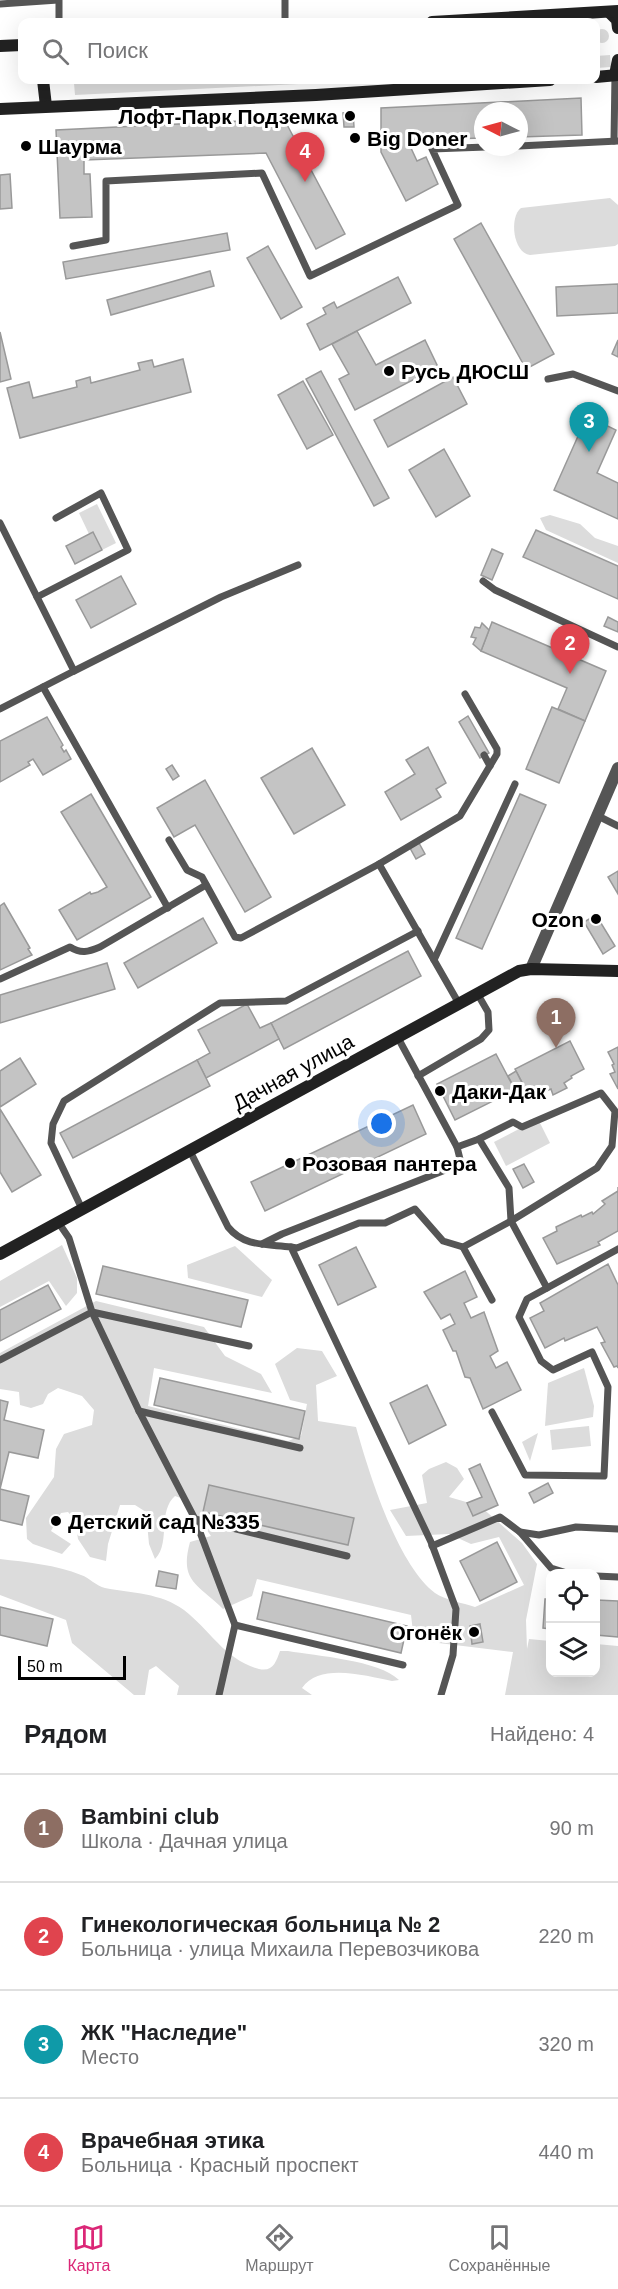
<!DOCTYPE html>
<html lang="ru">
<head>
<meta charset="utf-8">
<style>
  body { margin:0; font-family:Helvetica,sans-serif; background:#f6f6f6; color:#202124 }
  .controls { position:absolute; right:18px; bottom:18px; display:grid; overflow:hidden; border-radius:12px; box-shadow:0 6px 24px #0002 }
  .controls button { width:54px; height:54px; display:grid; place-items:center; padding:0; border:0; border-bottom:2px solid #e0e0e0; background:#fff; color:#202124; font:30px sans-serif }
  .compass { position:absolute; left:474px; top:102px; width:54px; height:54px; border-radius:50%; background:#fff; box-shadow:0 6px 24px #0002; rotate:276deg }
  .scale { position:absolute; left:18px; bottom:15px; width:108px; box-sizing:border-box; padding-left:6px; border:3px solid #000; border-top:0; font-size:16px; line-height:21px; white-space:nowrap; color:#000; -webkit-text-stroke:4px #fff; paint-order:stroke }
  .you { position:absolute; left:382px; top:1124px; width:21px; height:21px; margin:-15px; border:4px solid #fff; border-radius:50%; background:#1a73e8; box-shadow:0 0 0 9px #1a73e833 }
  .badge { display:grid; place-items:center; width:39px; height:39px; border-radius:50%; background:#db2777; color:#fff; font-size:20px; font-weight:700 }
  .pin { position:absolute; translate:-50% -50px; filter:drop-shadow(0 2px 3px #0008) }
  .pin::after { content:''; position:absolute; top:32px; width:21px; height:18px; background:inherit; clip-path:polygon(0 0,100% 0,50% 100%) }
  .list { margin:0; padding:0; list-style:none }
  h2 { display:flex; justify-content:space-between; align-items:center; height:78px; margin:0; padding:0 24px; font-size:26px }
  h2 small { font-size:20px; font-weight:400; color:#757577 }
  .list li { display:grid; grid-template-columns:39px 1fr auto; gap:18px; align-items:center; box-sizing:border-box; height:108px; padding:0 24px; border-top:2px solid #e0e0e0 }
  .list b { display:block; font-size:22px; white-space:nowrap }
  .list p { margin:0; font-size:20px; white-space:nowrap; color:#757577 }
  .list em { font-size:20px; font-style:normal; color:#757577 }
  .icon { flex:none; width:33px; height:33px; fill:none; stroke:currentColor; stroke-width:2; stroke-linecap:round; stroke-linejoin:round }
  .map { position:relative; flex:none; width:618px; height:1695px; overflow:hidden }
  .search { position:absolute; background:#fff; box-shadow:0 6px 24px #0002; left:18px; right:18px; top:18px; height:66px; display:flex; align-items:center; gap:15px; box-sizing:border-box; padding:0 21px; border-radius:12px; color:#757577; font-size:22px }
  .sheet { height:510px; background:#fff }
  nav { display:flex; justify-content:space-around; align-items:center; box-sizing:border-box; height:84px; border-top:2px solid #e0e0e0; background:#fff; font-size:16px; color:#757577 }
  nav a { display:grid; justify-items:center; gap:3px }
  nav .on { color:#db2777 }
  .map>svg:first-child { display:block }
</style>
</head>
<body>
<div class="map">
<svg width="618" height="1695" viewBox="0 0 618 1695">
  <rect width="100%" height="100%" fill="#fff"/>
  <g fill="#dcdcdc">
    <circle cx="602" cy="36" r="7"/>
    <path d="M610,55L611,67L596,68V56Z"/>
    <path d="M137,80H378L75,95L74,83Z"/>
    <path d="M610,198L618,205V244L615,246L530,255C513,253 509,217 521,208Z"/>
    <path d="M97,504L116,543L102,550L93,533L89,534L79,513Z"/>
    <path d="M550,515L580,524L595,538L618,546V563L546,530L540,518Z"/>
    <path d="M538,1119L550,1143L506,1166L494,1142Z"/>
    <path d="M62,1245L77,1278V1293L66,1306L49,1281L0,1307V1281Z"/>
    <path d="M235,1246L272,1280L262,1297L188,1278L187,1265Z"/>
    <path d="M96,1301L204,1327L225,1356L261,1374L272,1393L154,1368L148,1406L288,1441L301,1436L307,1404L290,1400L275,1364L297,1348L322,1351L337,1376L316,1385L318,1421L356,1427C369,1473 397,1564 435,1593C445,1600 463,1603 475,1607L524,1585L499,1537L471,1544L449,1534L406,1536L390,1510L427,1503L422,1475L429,1469L446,1462L457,1468L464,1479L449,1497L480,1506L522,1543L537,1564L526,1620L527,1649L529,1639L550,1641V1672H596V1644L618,1646V1695H505L513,1652L414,1640L411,1615L257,1579L252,1596L223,1609C198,1584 179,1582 190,1542L211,1536L186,1500L175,1496C157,1512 171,1543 155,1559L149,1544L146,1512L135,1505H120L108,1544L106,1561L90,1557L78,1539L75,1520L68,1512L61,1513L51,1531L71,1544L62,1554L33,1544L27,1539L26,1518L54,1477L56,1449L64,1434L92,1425L94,1410L82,1396L58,1388L48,1394L43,1404L31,1408L20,1405L19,1392L0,1389V1353Z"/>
    <path d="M584,1368L594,1406L593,1417L545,1426L548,1383Z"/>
    <path d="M589,1426L591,1446L552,1450L550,1430Z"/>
    <path d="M538,1433L530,1461L522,1442Z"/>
    <path d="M0,1559C26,1562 57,1565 81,1575C90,1578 96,1586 105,1588C132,1593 161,1593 184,1610C210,1630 225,1660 259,1669C273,1672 276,1662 280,1651H288C316,1656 379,1660 399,1680L392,1681C366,1676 320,1662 302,1688L312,1695H177L179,1686L156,1666L149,1670L145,1695H134L72,1643L66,1620L0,1595Z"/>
  </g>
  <g fill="#c4c4c4" stroke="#999" stroke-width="1.5">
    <path d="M581,98L582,135L519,137V111H483V138L410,140L411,148L417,161L426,157L438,184L406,201L381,152V108Z"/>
    <path d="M353,112L354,127H344L343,113Z"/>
    <path d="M284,119L345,234L316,249L266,153L84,160V174H90L92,217L60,218L56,130Z"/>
    <path d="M10,174L12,208L0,209V175Z"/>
    <path d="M481,223L554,354L526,369L454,239Z"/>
    <path d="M227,233L230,250L66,279L63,262Z"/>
    <path d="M268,246L302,307L281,319L247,258Z"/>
    <path d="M210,271L214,286L111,315L107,300Z"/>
    <path d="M398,277L411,303L320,350L307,324L326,314L323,308L334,302L337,308Z"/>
    <path d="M618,284V313L557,316L556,287Z"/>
    <path d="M357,331L376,365L425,340L438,367L355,410L339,379L349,374L332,344Z"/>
    <path d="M0,332L11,379L0,382Z"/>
    <path d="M618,340V357L612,354Z"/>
    <path d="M183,359L191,392L20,438L7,388L29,382L33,398L77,387L76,381L90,377L91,383L140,370L138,363L152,360L154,367Z"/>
    <path d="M321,371L389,498L374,506L306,379Z"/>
    <path d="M453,377L467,404L388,447L374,420Z"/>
    <path d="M303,381L333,435L307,449L278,395Z"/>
    <path d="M587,416L616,430L597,473L618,483V519L554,490Z"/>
    <path d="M444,449L470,496L436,517L409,470Z"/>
    <path d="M536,530L618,566V599L523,557Z"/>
    <path d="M93,532L102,550L75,564L66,546Z"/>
    <path d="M492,549L503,554L492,580L481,575Z"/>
    <path d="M121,576L136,604L91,628L76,600Z"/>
    <path d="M608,617L618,622V632L604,626Z"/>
    <path d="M492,622L606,671L585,721L558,709L567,688L481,651Z"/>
    <path d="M482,623L489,630L481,651L473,644L476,638L471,637L475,627L480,628Z"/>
    <path d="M552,707L585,721L559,783L526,769Z"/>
    <path d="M468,716L489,753L480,758L459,722Z"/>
    <path d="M47,717L63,745L61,747L64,752L66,750L71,759L43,775L33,759L28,762L30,765L0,782V741Z"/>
    <path d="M428,747L446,783L436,789L441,797L401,820L385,792L415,774L406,760Z"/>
    <path d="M312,748L345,805L294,834L261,778Z"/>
    <path d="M172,765L179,776L173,780L166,769Z"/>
    <path d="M205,780L271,897L245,912L195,825L174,837L157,808Z"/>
    <path d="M91,794L151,897L77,940L59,910L90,892L91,894L98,892L107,887L61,812Z"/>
    <path d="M520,794L546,805L482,949L456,938Z"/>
    <path d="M419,843L425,854L416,859L410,848Z"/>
    <path d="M618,871V894L608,877Z"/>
    <path d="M4,903L30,948L28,949L32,955L0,970V906Z"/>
    <path d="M596,915L615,946L603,954L584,922Z"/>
    <path d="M203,918L217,943L138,988L124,963Z"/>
    <path d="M408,951L421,976L284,1049L271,1023Z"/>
    <path d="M107,963L115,989L0,1023V995Z"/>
    <path d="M247,1004L260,1028L271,1023L279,1039L206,1078L197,1060L210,1053L198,1030Z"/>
    <path d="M570,1041L584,1069L571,1076L572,1078L564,1083L567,1088L553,1095L551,1089L530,1097L515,1069Z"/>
    <path d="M618,1047V1089L610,1074L615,1072L612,1065L614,1064L608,1052Z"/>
    <path d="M496,1054L515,1090L455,1120L437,1084Z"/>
    <path d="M20,1058L36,1084L0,1107V1071Z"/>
    <path d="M197,1060L210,1086L73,1158L60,1133Z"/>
    <path d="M516,1071L522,1083L514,1087L508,1076Z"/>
    <path d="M413,1105L426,1134L265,1211L251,1182Z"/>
    <path d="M0,1109L41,1175L12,1192L0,1172Z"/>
    <path d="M524,1164L534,1182L523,1188L513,1169Z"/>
    <path d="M618,1187V1231L598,1242L600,1245L557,1264L543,1238L557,1231L556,1227L581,1215L582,1217L592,1212L593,1214L605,1204L602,1201L618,1191Z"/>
    <path d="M356,1247L376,1287L338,1305L319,1265Z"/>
    <path d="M608,1264L618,1285V1368L617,1366L614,1367L601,1343L605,1342L597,1327L565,1341L564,1338L545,1348L530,1318L544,1311L540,1303Z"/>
    <path d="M103,1266L248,1300L241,1327L96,1294Z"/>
    <path d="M465,1271L477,1297L464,1303L471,1318L484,1312L498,1351L490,1356L496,1368L507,1362L521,1390L483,1409L470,1378L465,1377L456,1351H453L443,1330L455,1324L450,1314L441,1319L424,1292Z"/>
    <path d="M48,1285L61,1309L0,1341V1310Z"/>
    <path d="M160,1378L305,1411L299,1439L154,1405Z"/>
    <path d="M427,1385L446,1425L409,1444L390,1403Z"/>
    <path d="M0,1400L8,1402L4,1420L44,1430L38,1458L9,1452L0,1489Z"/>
    <path d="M480,1464L498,1505L473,1516L467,1503L482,1497L469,1469Z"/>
    <path d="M548,1483L553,1493L534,1503L529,1493Z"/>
    <path d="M209,1485L354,1518L348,1545L203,1512Z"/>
    <path d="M0,1489L29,1496L22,1525L0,1520Z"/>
    <path d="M497,1542L517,1582L480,1601L460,1561Z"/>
    <path d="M159,1571L178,1575L176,1589L156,1586Z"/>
    <path d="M263,1592L407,1626L401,1653L257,1619Z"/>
    <path d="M545,1599H550V1629L543,1628Z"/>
    <path d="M596,1600L618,1601V1637L596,1635Z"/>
    <path d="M0,1607L53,1619L47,1646L0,1635Z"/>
    <path d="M480,1624L483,1642L472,1644L470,1626Z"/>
  </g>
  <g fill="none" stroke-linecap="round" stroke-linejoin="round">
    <g stroke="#555" stroke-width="7">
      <path d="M285,0V22"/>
      <path d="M0,4L58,0"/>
      <path d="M59,22V0"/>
      <path d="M614,141L615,75"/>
      <path d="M519,146L618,141"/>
      <path d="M73,246L106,240V181L262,173L310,276L458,205L432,149L486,147"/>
      <path d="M548,379L573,374L618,391"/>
      <path d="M0,523L74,671L221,597L298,565"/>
      <path d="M483,581L495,590L618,647"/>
      <path d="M37,597L128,550L101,493L56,518"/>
      <path d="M43,687L168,908"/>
      <path d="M0,709L74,671"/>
      <path d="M484,755L490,766"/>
      <path d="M596,815L618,826"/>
      <path d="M169,840L187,870L202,877L235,937L241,938L379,864"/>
      <path d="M434,960L515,784"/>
      <path d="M0,979L70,947C81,954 88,952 100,947L206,885"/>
      <path d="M458,1002L379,864L460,816L497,754V749L465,694"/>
      <path d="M397,1036L457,1147L479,1139"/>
      <path d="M418,1076L481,1039L489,1030L488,1012L477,993"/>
      <path d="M601,1093L615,1111L612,1146L597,1168L511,1221L509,1188L479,1139L513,1122L522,1127Z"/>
      <path d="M190,1151L228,1227C244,1247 267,1244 291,1247L431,1542L456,1609L453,1655L441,1695"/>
      <path d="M82,1209L51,1143L53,1124L64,1101L220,1003L286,1001L418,931"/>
      <path d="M262,1244L282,1234L453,1167L460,1159L457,1147"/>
      <path d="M291,1247L297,1248L359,1223H385L415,1209L443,1241L463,1247"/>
      <path d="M492,1300L463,1247L511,1221L547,1288"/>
      <path d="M92,1312L139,1411L195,1519L235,1625L219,1695"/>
      <path d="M92,1312L249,1346"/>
      <path d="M0,1360L92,1312L69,1238L58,1222"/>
      <path d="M139,1411L300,1448"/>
      <path d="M492,1412L525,1475L604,1476L608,1387L592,1352L553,1370L541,1361L519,1317L527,1299L618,1249"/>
      <path d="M195,1519L347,1556"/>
      <path d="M520,1532L539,1535L576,1527L618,1529"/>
      <path d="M432,1546L500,1517L520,1532L551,1568L570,1574"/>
      <path d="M596,1576L618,1577"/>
      <path d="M235,1625L403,1665"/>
    </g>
    <path stroke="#555" stroke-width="12" d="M531,969L618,768"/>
    <g stroke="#222" stroke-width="12">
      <path d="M609,12L617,20L618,28"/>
      <path d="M432,22L618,11"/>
      <path d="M0,46L22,45"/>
      <path d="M615,75L618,60"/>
      <path d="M596,77L618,75"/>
      <path d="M43,80L46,106"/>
      <path d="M0,109L316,95L550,80"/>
      <path d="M0,1254L519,971L531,969L618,971"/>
    </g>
  </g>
  <g fill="#000" stroke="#fff" stroke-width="2">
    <circle cx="350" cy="116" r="6"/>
    <circle cx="355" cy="138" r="6"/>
    <circle cx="26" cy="146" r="6"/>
    <circle cx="389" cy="371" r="6"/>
    <circle cx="596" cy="919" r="6"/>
    <circle cx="440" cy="1091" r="6"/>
    <circle cx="290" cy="1163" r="6"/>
    <circle cx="56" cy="1521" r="6"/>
    <circle cx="474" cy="1632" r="6"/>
  </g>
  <g text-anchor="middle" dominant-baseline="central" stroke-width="6" stroke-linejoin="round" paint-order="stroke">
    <g font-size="21" font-weight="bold" fill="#000" stroke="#fff" text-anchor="start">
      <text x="338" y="116" text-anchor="end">Лофт-Парк Подземка</text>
      <text x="367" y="138">Big Doner</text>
      <text x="38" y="146">Шаурма</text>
      <text x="401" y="371">Русь ДЮСШ</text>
      <text x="584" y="919" text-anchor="end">Ozon</text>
      <text x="452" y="1091">Даки-Дак</text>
      <text x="302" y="1163">Розовая пантера</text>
      <text x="68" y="1521">Детский сад №335</text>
      <text x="462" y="1632" text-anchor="end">Огонёк</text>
    </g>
    <g font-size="21" fill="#000" stroke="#fff">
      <text transform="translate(293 1072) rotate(-29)">Дачная улица</text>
    </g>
  </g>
</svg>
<div class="controls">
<button><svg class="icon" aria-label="locate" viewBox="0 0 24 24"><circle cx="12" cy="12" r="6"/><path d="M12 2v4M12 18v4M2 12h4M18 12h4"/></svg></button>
<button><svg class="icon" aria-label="layers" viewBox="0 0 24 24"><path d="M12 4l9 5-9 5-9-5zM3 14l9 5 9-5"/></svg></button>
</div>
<svg class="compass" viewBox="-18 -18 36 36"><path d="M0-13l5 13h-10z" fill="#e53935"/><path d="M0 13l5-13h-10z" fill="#757577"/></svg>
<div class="scale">50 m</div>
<div class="you"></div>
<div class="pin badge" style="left:556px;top:1048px;background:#8d6e63">1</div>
<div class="pin badge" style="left:570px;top:674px;background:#e0444e">2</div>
<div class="pin badge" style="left:589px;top:452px;background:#0f9aa8">3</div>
<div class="pin badge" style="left:305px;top:182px;background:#e0444e">4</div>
<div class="search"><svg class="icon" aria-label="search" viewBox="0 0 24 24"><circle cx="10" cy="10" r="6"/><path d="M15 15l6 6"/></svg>Поиск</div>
</div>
<section class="sheet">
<h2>Рядом<small>Найдено: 4</small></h2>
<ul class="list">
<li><span class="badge" style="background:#8d6e63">1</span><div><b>Bambini club</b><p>Школа · Дачная улица</p></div><em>90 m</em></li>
<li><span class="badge" style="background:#e0444e">2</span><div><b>Гинекологическая больница № 2</b><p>Больница · улица Михаила Перевозчикова</p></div><em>220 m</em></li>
<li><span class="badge" style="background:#0f9aa8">3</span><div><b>ЖК &quot;Наследие&quot;</b><p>Место</p></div><em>320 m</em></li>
<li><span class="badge" style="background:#e0444e">4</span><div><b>Врачебная этика</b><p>Больница · Красный проспект</p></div><em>440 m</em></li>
</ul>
</section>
<nav>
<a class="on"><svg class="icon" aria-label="map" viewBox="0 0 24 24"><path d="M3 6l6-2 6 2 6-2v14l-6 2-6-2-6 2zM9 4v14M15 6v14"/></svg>Карта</a>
<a><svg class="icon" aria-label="directions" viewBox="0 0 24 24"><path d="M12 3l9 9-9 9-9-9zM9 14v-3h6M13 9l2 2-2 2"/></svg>Маршрут</a>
<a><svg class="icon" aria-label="saved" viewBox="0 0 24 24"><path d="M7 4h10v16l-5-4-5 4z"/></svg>Сохранённые</a>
</nav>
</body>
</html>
